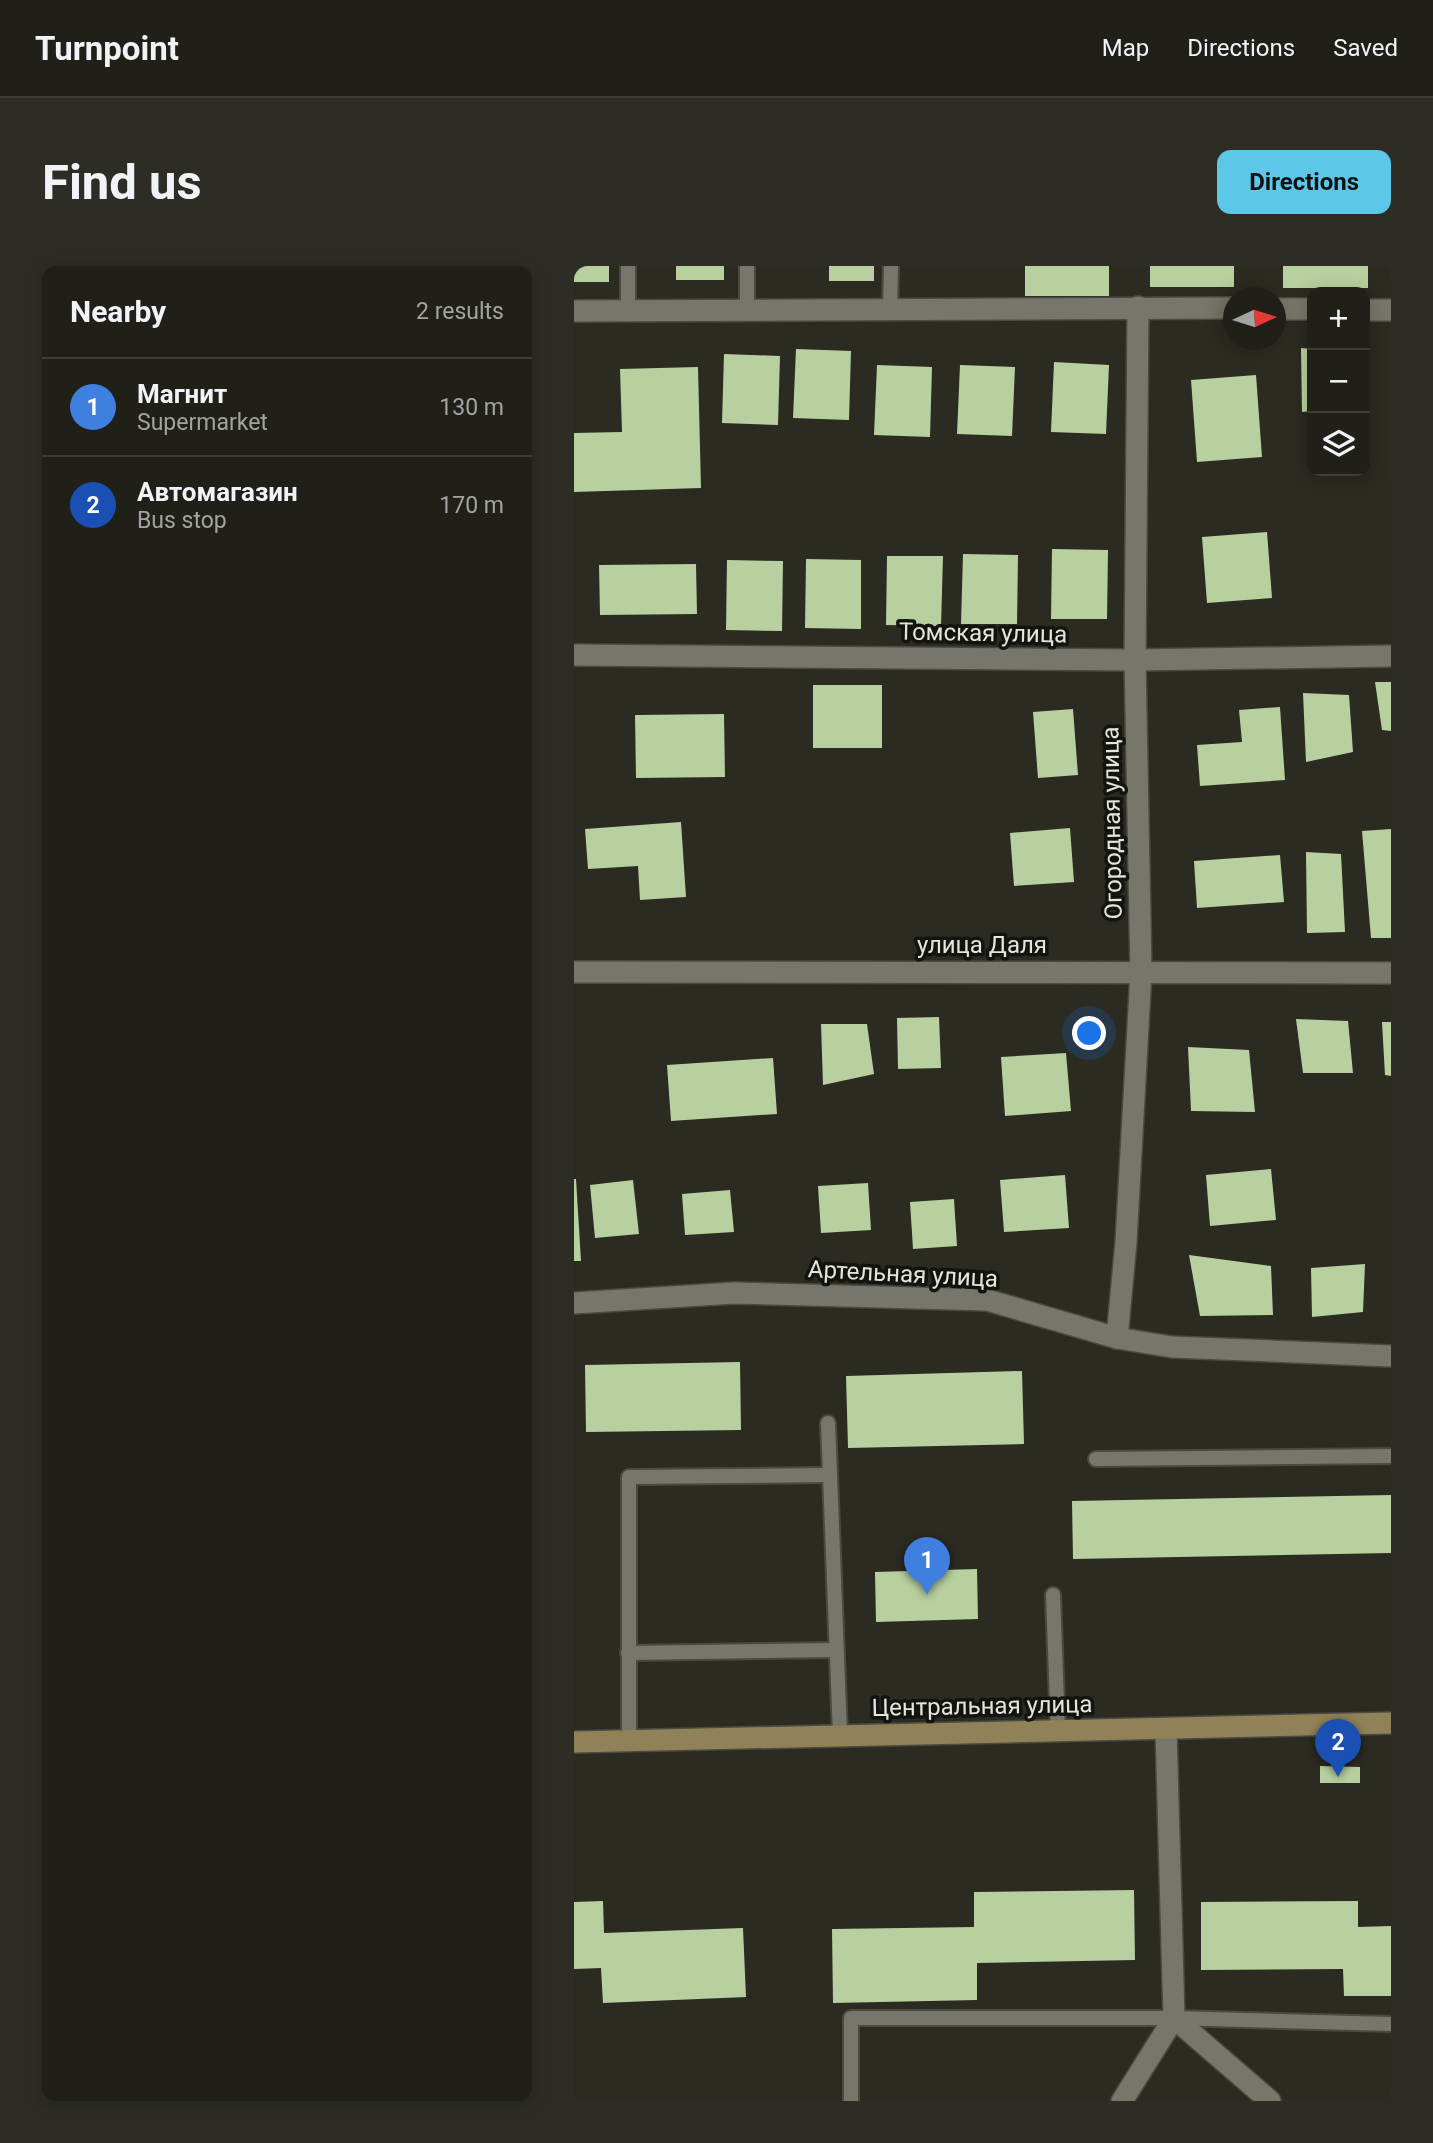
<!DOCTYPE html>
<html lang="en">
<head>
<meta charset="utf-8">
<style>
  body { margin:0; font-family:Roboto,sans-serif; background:#2d2d26; color:#f1f3f6 }
  .controls { position:absolute; right:21px; top:21px; display:grid; overflow:hidden; border-radius:14px; box-shadow:0 4px 18px #0003 }
  .controls button { width:63px; height:63px; display:grid; place-items:center; padding:0; border:0; border-bottom:2px solid #3d3e38; background:#202019; color:#f1f3f6; font:35px sans-serif }
  .compass { position:absolute; left:649px; top:21px; width:63px; height:63px; border-radius:50%; background:#202019; box-shadow:0 4px 18px #0003; rotate:86deg }
  .you { position:absolute; left:516px; top:768px; width:24px; height:24px; margin:-18px; border:5px solid #fff; border-radius:50%; background:#1a73e8; box-shadow:0 0 0 10px #1a73e833 }
  .badge { display:grid; place-items:center; width:46px; height:46px; border-radius:50%; background:#5cc7e7; color:#fff; font-size:23px; font-weight:700 }
  .pin { position:absolute; translate:-50% -58px; filter:drop-shadow(0 2px 4px #0008) }
  .pin::after { content:''; position:absolute; top:37px; width:24px; height:21px; background:inherit; clip-path:polygon(0 0,100% 0,50% 100%) }
  .list { margin:0; padding:0; list-style:none }
  h2 { display:flex; justify-content:space-between; align-items:center; height:91px; margin:0; padding:0 28px; font-size:30px }
  h2 small { font-size:23px; font-weight:400; color:#a2a3a2 }
  .list li { display:grid; grid-template-columns:46px 1fr auto; gap:21px; align-items:center; box-sizing:border-box; height:98px; padding:0 28px; border-top:2px solid #3d3e38 }
  .list b { display:block; font-size:26px; white-space:nowrap }
  .list p { margin:0; font-size:23px; white-space:nowrap; color:#a2a3a2 }
  .list em { font-size:23px; font-style:normal; color:#a2a3a2 }
  .icon { flex:none; width:38px; height:38px; fill:none; stroke:currentColor; stroke-width:2; stroke-linecap:round; stroke-linejoin:round }
  .map { position:relative; flex:none; width:817px; height:1835px; overflow:hidden; border-radius:14px }
  header { display:flex; align-items:center; gap:42px; box-sizing:border-box; height:98px; padding:0 35px; background:#202019; border-bottom:2px solid #3d3e38 }
  header strong { font-size:33px }
  nav { display:flex; gap:38px; margin-inline-start:auto; font-size:24px }
  .intro { display:flex; align-items:center; justify-content:space-between; box-sizing:border-box; height:168px; padding:0 42px }
  h1 { margin:0; font-size:49px }
  .button { padding:18px 32px; border-radius:14px; background:#5cc7e7; color:#111; font-size:24px; font-weight:700 }
  main { display:flex; gap:42px; padding:0 42px }
  aside { flex:1; background:#202019; border-radius:14px; box-shadow:0 4px 18px #0003 }
  .map>svg:first-child { display:block }
</style>
</head>
<body>
<header>
<strong>Turnpoint</strong>
<nav><a>Map</a><a>Directions</a><a>Saved</a></nav>
</header>
<div class="intro"><h1>Find us</h1><a class="button">Directions</a></div>
<main>
<aside>
<h2>Nearby<small>2 results</small></h2>
<ul class="list">
<li><span class="badge" style="background:#3f7fe0">1</span><div><b>Магнит</b><p>Supermarket</p></div><em>130 m</em></li>
<li><span class="badge" style="background:#1a4fb4">2</span><div><b>Автомагазин</b><p>Bus stop</p></div><em>170 m</em></li>
</ul>
</aside>
<div class="map">
<svg width="817" height="1835" viewBox="0 0 817 1835">
  <rect width="100%" height="100%" fill="#2b2b21"/>
  <g fill="#b8d0a0">
    <rect x="0" y="0" width="35" height="16"/>
    <rect x="102" y="0" width="48" height="14"/>
    <rect x="255" y="0" width="45" height="15"/>
    <rect x="451" y="0" width="84" height="30"/>
    <rect x="576" y="0" width="84" height="21"/>
    <rect x="709" y="0" width="85" height="22"/>
    <path d="M727,82L738,83V145L728,146Z"/>
    <path d="M222,83L277,85L275,154L219,152Z"/>
    <path d="M150,88L206,90L204,159L148,157Z"/>
    <path d="M480,96L535,99L532,168L477,166Z"/>
    <path d="M303,99L358,101L356,171L300,169Z"/>
    <path d="M386,99L441,101L438,170L383,168Z"/>
    <path d="M124,101L127,222L0,226V167L48,166L46,103Z"/>
    <path d="M682,109L688,191L623,196L617,114Z"/>
    <path d="M693,266L698,332L633,337L628,271Z"/>
    <path d="M478,283L534,284L533,353H477Z"/>
    <path d="M389,288L444,289L443,358H387Z"/>
    <path d="M313,290H369L367,360L312,359Z"/>
    <path d="M232,293L287,294V363L231,362Z"/>
    <path d="M153,294L209,295L208,365L152,364Z"/>
    <path d="M122,298L123,348L26,349L25,299Z"/>
    <path d="M801,416H817V465L808,464Z"/>
    <rect x="239" y="419" width="69" height="63"/>
    <path d="M729,427L775,429L779,486L732,496Z"/>
    <path d="M706,441L711,514L626,520L623,479L668,476L665,444Z"/>
    <path d="M499,443L504,509L464,512L459,446Z"/>
    <path d="M150,448L151,511L62,512L61,449Z"/>
    <path d="M107,556L112,631L66,634L64,600L14,603L11,563Z"/>
    <path d="M496,562L500,616L440,620L436,567Z"/>
    <path d="M817,563V672H797L788,565Z"/>
    <path d="M732,586L767,588L771,666L733,667Z"/>
    <path d="M706,589L710,636L623,642L620,595Z"/>
    <path d="M365,751L367,802L324,803L323,752Z"/>
    <path d="M722,753L774,755L779,807H729Z"/>
    <path d="M808,756H817V810L811,809Z"/>
    <path d="M247,758H293L300,808L249,819Z"/>
    <path d="M614,781L675,784L681,846L617,845Z"/>
    <path d="M492,787L497,845L431,850L427,791Z"/>
    <path d="M199,792L203,848L97,855L93,799Z"/>
    <path d="M697,903L702,954L636,960L632,909Z"/>
    <path d="M491,909L495,962L430,966L426,914Z"/>
    <path d="M0,913H2L7,995H0Z"/>
    <path d="M59,914L65,968L21,972L16,919Z"/>
    <path d="M294,917L297,964L247,967L244,920Z"/>
    <path d="M156,924L160,966L111,969L108,928Z"/>
    <path d="M380,933L383,980L339,983L336,936Z"/>
    <path d="M615,989L697,1000L699,1049L626,1050Z"/>
    <path d="M791,998L789,1046L738,1051L737,1002Z"/>
    <path d="M166,1096L167,1164L12,1166L11,1099Z"/>
    <path d="M448,1105L450,1178L274,1182L272,1110Z"/>
    <path d="M817,1229V1287L499,1293L498,1235Z"/>
    <path d="M403,1303L404,1353L302,1356L301,1306Z"/>
    <path d="M746,1500L786,1501V1517H746Z"/>
    <path d="M560,1624L561,1694L403,1697V1734L259,1737L258,1663L400,1661V1626Z"/>
    <path d="M29,1635L30,1667L169,1662L172,1731L29,1737L27,1702L0,1703V1636Z"/>
    <path d="M784,1635V1661L817,1660V1730H770L769,1703L627,1704V1636Z"/>
  </g>
  <g fill="none" stroke-linecap="round" stroke-linejoin="round">
    <g stroke="#4a4a41" stroke-width="18">
      <g id="lane">
        <path d="M54,0V44"/>
        <path d="M173,43V0"/>
        <path d="M316,44L317,0"/>
        <path d="M254,1157L266,1469"/>
        <path d="M522,1193L817,1190"/>
        <path d="M479,1329L484,1465"/>
        <path d="M54,1387L262,1384"/>
        <path d="M55,1474V1211L255,1209"/>
        <path d="M277,1835V1752H600L817,1758"/>
      </g>
    </g>
    <g stroke="#4a4a41" stroke-width="24">
      <g id="street">
        <path d="M702,43H738"/>
        <path d="M791,44H817"/>
        <path d="M0,45L660,42"/>
        <path d="M0,389L561,394L817,390"/>
        <path d="M0,706L817,707"/>
        <path d="M0,1037L160,1027L413,1034L543,1072L598,1081L817,1090"/>
        <path d="M543,1072L552,976L567,706L561,394L564,41"/>
        <path d="M592,1463L600,1752"/>
        <path d="M600,1752L696,1835"/>
        <path d="M548,1835L600,1752"/>
      </g>
    </g>
    <g stroke="#4a4a41" stroke-width="24">
      <path id="secondary" d="M0,1476L817,1457"/>
    </g>
    <use href="#lane" stroke="#76766a" stroke-width="14"/>
    <use href="#street" stroke="#76766a" stroke-width="21"/>
    <use href="#secondary" stroke="#908158" stroke-width="21"/>
  </g>
  <g text-anchor="middle" dominant-baseline="central" stroke-width="7" stroke-linejoin="round" paint-order="stroke">
    <g font-size="24" fill="#e5e5df" stroke="#13130f">
      <text transform="translate(409 367) rotate(1)">Томская улица</text>
      <text transform="translate(538 557) rotate(-91)">Огородная улица</text>
      <text x="408" y="679">улица Даля</text>
      <text transform="translate(329 1008) rotate(3)">Артельная улица</text>
      <text transform="translate(408 1440) rotate(-1)">Центральная улица</text>
    </g>
  </g>
</svg>
<div class="controls">
<button>+</button>
<button>−</button>
<button><svg class="icon" aria-label="layers" viewBox="0 0 24 24"><path d="M12 4l9 5-9 5-9-5zM3 14l9 5 9-5"/></svg></button>
</div>
<svg class="compass" viewBox="-18 -18 36 36"><path d="M0-13l5 13h-10z" fill="#e53935"/><path d="M0 13l5-13h-10z" fill="#a2a3a2"/></svg>
<div class="you"></div>
<div class="pin badge" style="left:353px;top:1329px;background:#3f7fe0">1</div>
<div class="pin badge" style="left:764px;top:1511px;background:#1a4fb4">2</div>
</div>
</main>
</body>
</html>
